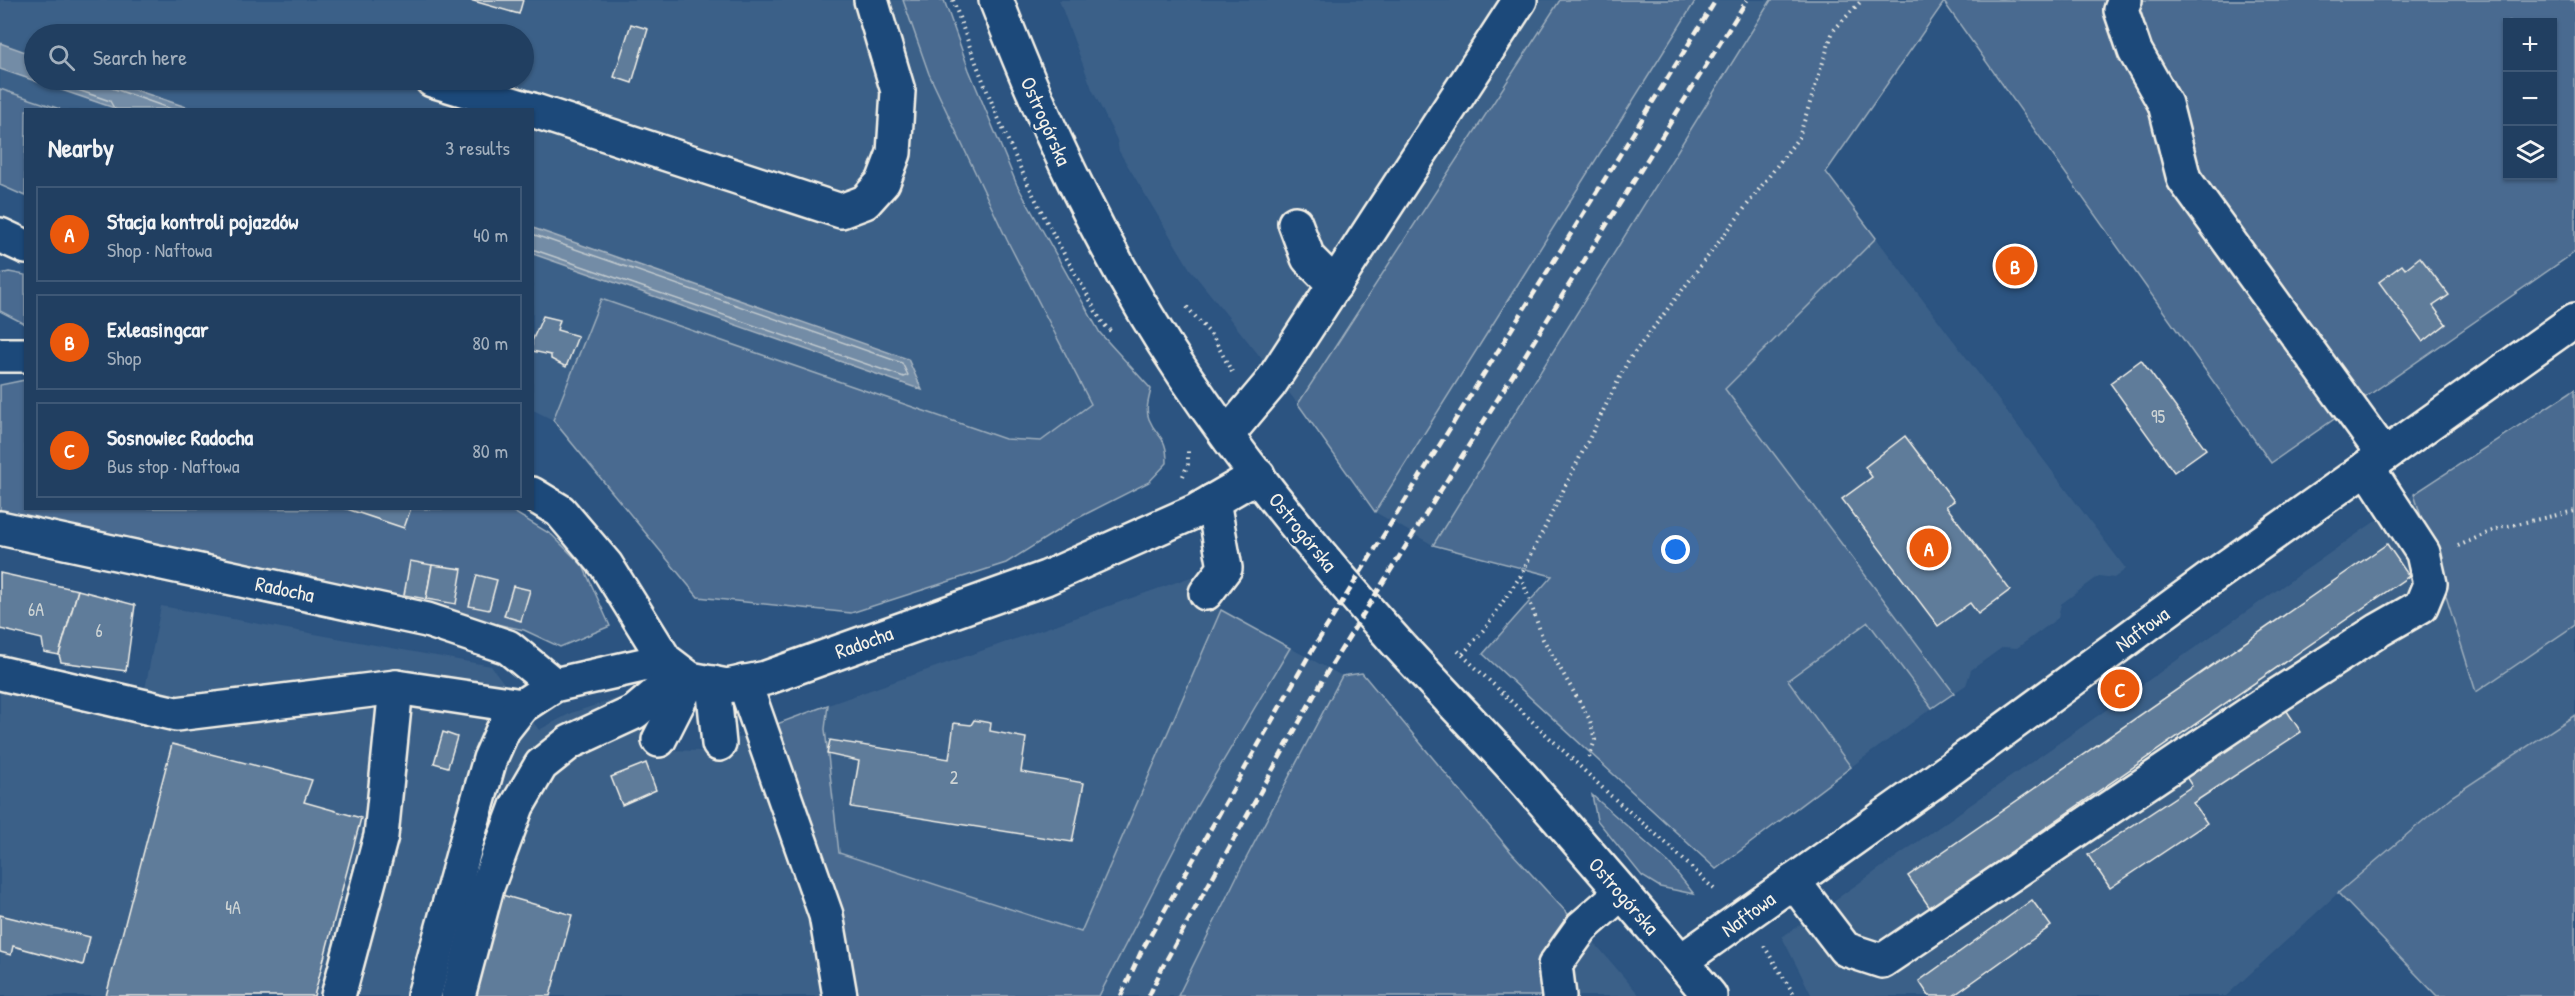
<!DOCTYPE html>
<html lang="en">
<head>
<meta charset="utf-8">
<style>
  body { margin:0; font-family:"Patrick Hand",sans-serif; background:#2d4a6a; color:#f1f3f6 }
  .controls { position:absolute; right:18px; top:18px; display:grid; overflow:hidden; border-radius:0px; box-shadow:0 2px 4px #0004 }
  .controls button { width:54px; height:54px; display:grid; place-items:center; padding:0; border:0; border-bottom:2px solid #3e5876; background:#213f61; color:#f1f3f6; font:30px sans-serif }
  .you { position:absolute; left:1676px; top:550px; width:21px; height:21px; margin:-15px; border:4px solid #fff; border-radius:50%; background:#1a73e8; box-shadow:0 0 0 9px #1a73e833 }
  .badge { display:grid; place-items:center; width:39px; height:39px; border-radius:50%; background:#ea580c; color:#fff; font-size:20px; font-weight:700 }
  .pin { position:absolute; translate:-50% -50%; border:3px solid #fff; box-shadow:0 2px 6px #0006 }
  .list { margin:0; padding:0; list-style:none }
  h2 { display:flex; justify-content:space-between; align-items:center; height:78px; margin:0; padding:0 24px; font-size:26px }
  h2 small { font-size:20px; font-weight:400; color:#a2afbd }
  .list li { display:grid; grid-template-columns:39px 1fr auto; gap:18px; align-items:center; box-sizing:border-box; height:96px; margin:0 12px 12px; padding:0 12px; border:2px solid #3e5876; border-radius:0px }
  .list b { display:block; font-size:22px; white-space:nowrap }
  .list p { margin:0; font-size:20px; white-space:nowrap; color:#a2afbd }
  .list em { font-size:20px; font-style:normal; color:#a2afbd }
  .icon { flex:none; width:33px; height:33px; fill:none; stroke:currentColor; stroke-width:2; stroke-linecap:round; stroke-linejoin:round }
  .map { position:relative; flex:none; width:2575px; height:996px; overflow:hidden }
  .search { position:absolute; background:#213f61; box-shadow:0 2px 4px #0004; left:24px; top:24px; width:510px; height:66px; display:flex; align-items:center; gap:15px; box-sizing:border-box; padding:0 21px; border-radius:33px; color:#a2afbd; font-size:22px }
  .panel { position:absolute; background:#213f61; box-shadow:0 2px 4px #0004; left:24px; top:108px; width:510px; height:402px; border-radius:0px }
  .map>svg:first-child { display:block }
</style>
</head>
<body>
<div class="map">
<svg width="2575" height="996" viewBox="0 0 2575 996">
  <rect width="100%" height="100%" fill="#2c5481"/>
  <filter id="ink" filterUnits="userSpaceOnUse"><feTurbulence type="fractalNoise" baseFrequency=".0167" numOctaves="2"/><feDisplacementMap in="SourceGraphic" scale="12" xChannelSelector="R" yChannelSelector="G"/><feConvolveMatrix kernelMatrix="1 2 1 2 8 2 1 2 1" color-interpolation-filters="sRGB"/></filter>
  <g filter="url(#ink)">
    <g fill="#3b6088" fill-rule="evenodd">
      <path d="M0,0H903L929,74L1007,240L1091,404L1040,441L1005,439L601,299L553,420L533,410L532,110H60L0,89ZM34,34H524V80H34Z"/>
      <path d="M1059,0H1560L1298,404L1190,269L1119,151L1117,140L1092,89Z"/>
      <path d="M1696,0H1771L1433,545L1375,512Z"/>
      <path d="M1876,238L2126,569L2114,578L2099,576L2061,604L2058,618L2017,648L2003,647L1971,670L1966,685L1954,693L1725,389Z"/>
      <path d="M2414,494L2476,691L2575,625V715L2451,797L2338,893L2226,996H1812L1782,937Z"/>
      <path d="M1191,577L1221,610L1082,932L839,853L825,729L828,705Z"/>
      <path d="M161,606L491,666L539,730L571,713L621,697L667,750L700,751L745,736L814,929L824,996H0V653L145,689Z"/>
      <path d="M1868,621L1932,708L1851,767L1788,681Z"/>
      <path d="M1290,648L1342,676L1239,872L1178,996H1099L1196,807Z"/>
      <path d="M1592,940L1640,996H1557Z"/>
    </g>
    <g fill="#496b90" stroke="#9eaebc" stroke-width="1.5" fill-rule="evenodd">
      <path d="M903,0H944L969,70L1017,185L1100,333L1151,389C1149,399 1145,409 1149,419C1157,439 1167,434 1167,463L1149,482L1076,519L1006,563L851,613L698,597L553,420L601,299L1005,439L1041,441L1091,404L1007,240L929,74Z"/>
      <path d="M1560,0H1696L1375,512L1298,404Z"/>
      <path d="M1771,0H2575V252L2271,463L1944,2L1826,172L1876,238L1725,389L1954,693L1932,708L1868,622L1788,680L1851,767L1716,869L1483,654L1552,576L1433,545ZM2508,22H2552V176H2508Z"/>
      <path d="M0,89L60,109L26,110L25,196L0,185Z"/>
      <path d="M9,272L25,275V324L0,311V274Z"/>
      <path d="M25,380L26,508L509,509L552,535L583,566L610,626L560,647L524,630L0,514V385Z"/>
      <path d="M2575,389V625L2476,692L2414,494Z"/>
      <path d="M1221,610L1290,648L1196,807L1099,996H824L814,929L745,736L828,705L825,729L839,853L1081,932Z"/>
      <path d="M1362,673L1511,852L1592,940L1557,996H1178L1239,872L1342,676Z"/>
      <path d="M2575,715V996H2437L2338,893L2451,797Z"/>
      <path d="M1592,795L1669,863L1694,894L1660,887L1642,876L1597,820Z"/>
    </g>
    <g fill="#738ca6" stroke="#a7b4c0" stroke-width="1.5">
      <path d="M0,43L34,55V80H106L192,109H117L0,69Z"/>
      <path d="M533,228L908,359L922,390L533,254Z"/>
    </g>
    <g fill="none" stroke-linecap="round" stroke-linejoin="round">
      <g stroke="#c0c9ce" stroke-width="1.5">
        <path d="M49,80L110,101L115,110"/>
        <path d="M108,80L112,88L174,110"/>
        <path d="M532,234L902,363L908,375L904,377L532,249"/>
      </g>
    </g>
    <g fill="#5e7b9a" stroke="#f4f1e8" stroke-width="1.5">
      <path d="M470,0H523L519,14Z"/>
      <path d="M631,24L648,29L632,83L614,77Z"/>
      <path d="M2420,257L2449,295L2433,306L2446,324L2423,342L2379,282L2402,265L2405,269Z"/>
      <path d="M543,316L560,320L557,330L578,336L566,367L551,359V355L532,351V341Z"/>
      <path d="M2141,360L2206,449L2174,472L2110,383Z"/>
      <path d="M1905,436L1954,501L1946,506L2010,590L1978,614L1970,603L1938,626L1842,499L1872,477L1865,467Z"/>
      <path d="M344,508H411L404,528Z"/>
      <path d="M2387,544L2409,576L1930,908L1908,876Z"/>
      <path d="M410,561L432,565L426,599L404,595Z"/>
      <path d="M432,565L462,569L456,604L426,599Z"/>
      <path d="M0,573L78,590L59,655L44,652L42,639L0,629Z"/>
      <path d="M477,575L497,580L489,610L469,606Z"/>
      <path d="M513,586L530,590L521,621L504,616Z"/>
      <path d="M78,590L135,605L126,671L61,662L59,655Z"/>
      <path d="M2283,705L2301,732L2193,803L2207,823L2110,888L2088,855L2192,786L2183,772Z"/>
      <path d="M974,720L991,723L990,731L1026,738L1021,772L1084,783L1072,842L851,807L859,761L827,754L830,740L949,759L954,723L971,725Z"/>
      <path d="M443,732L457,737L448,767L434,763Z"/>
      <path d="M172,744L312,780L304,802L361,818L314,996H106Z"/>
      <path d="M646,763L656,790L622,805L611,777Z"/>
      <path d="M502,895L572,915L550,996H475Z"/>
      <path d="M2032,900L2051,926L1953,996H1929L1919,981Z"/>
      <path d="M0,915L90,937L83,965L13,946L11,955L0,952Z"/>
    </g>
    <g fill="none" stroke-linecap="round" stroke-linejoin="round">
      <g stroke="#f4f1e8" stroke-width="38">
        <g id="minor">
          <path d="M996,0C1047,132 1106,258 1185,376C1248,470 1321,559 1397,643C1440,690 1485,736 1528,784C1589,854 1650,924 1710,996"/>
          <path d="M2125,0L2121,10L2135,51L2165,104L2184,179L2384,455"/>
          <path d="M432,80L532,110"/>
          <path d="M532,110L841,211L865,202L883,182L894,153L898,91L871,0"/>
          <path d="M1295,223L1308,258L1335,285"/>
          <path d="M0,235L26,247"/>
          <path d="M0,355H26"/>
          <path d="M1227,435L1270,384L1520,0"/>
          <path d="M532,494L560,511L606,565L665,660L690,679L727,686L766,678L1046,578L1196,511L1258,475"/>
          <path d="M0,528L427,620L508,647L554,685"/>
          <path d="M1206,593L1225,568L1213,501"/>
          <path d="M0,673L176,714L396,687L522,706"/>
          <path d="M744,682L826,915L840,996"/>
          <path d="M713,683L719,744"/>
          <path d="M659,740L690,679"/>
          <path d="M1793,881L1845,949L1882,961L2264,704L2379,630L2421,606L2430,584L2423,553L2367,467"/>
          <path d="M1681,961L1933,782L2208,580L2575,320"/>
          <path d="M338,996L381,836L396,687"/>
          <path d="M424,996L470,829L490,759L503,730L522,706L554,685L665,660"/>
          <path d="M458,996L487,887L517,806L541,765L570,742L635,712L681,673"/>
          <path d="M1559,996L1555,965L1582,927L1621,893"/>
        </g>
      </g>
      <g stroke="#f4f1e8" stroke-width="4" stroke-dasharray="1.5 4.5" stroke-linecap="butt">
        <path d="M953,0C988,100 1030,199 1085,290C1092,303 1100,324 1112,332"/>
        <path d="M1187,307L1213,337L1232,372"/>
        <path d="M1183,476L1188,464V448"/>
        <path d="M2458,546L2499,528L2575,511"/>
        <path d="M1521,576L1543,639L1590,720L1595,740L1589,758"/>
        <path d="M1458,651L1610,795L1666,843L1716,891"/>
        <path d="M1463,654L1486,627L1521,575L1628,361L1799,137L1833,31L1862,0"/>
        <path d="M1764,946L1795,996"/>
      </g>
      <use href="#minor" stroke="#1f4a7a" stroke-width="33"/>
      <g stroke="#f4f1e8" stroke-width="4.5" stroke-dasharray="9 4.5" stroke-linecap="butt">
        <path d="M1121,996L1141,952L1308,657L1716,0"/>
        <path d="M1149,996L1163,966L1329,669L1747,0"/>
      </g>
    </g>
  </g>
  <g text-anchor="middle" dominant-baseline="central" stroke-width="6" stroke-linejoin="round" paint-order="stroke">
    <g font-size="18" fill="#ced4d4">
      <text x="2158" y="416">95</text>
      <text x="36" y="609">6A</text>
      <text x="99" y="630">6</text>
      <text x="954" y="777">2</text>
      <text x="233" y="907">4A</text>
    </g>
    <g font-size="21" fill="#f4f1e8" stroke="#1f4a7a">
      <text transform="translate(1046 121) rotate(66)">Ostrogórska</text>
      <text transform="translate(1303 532) rotate(51)">Ostrogórska</text>
      <text transform="translate(285 589) rotate(12)">Radocha</text>
      <text transform="translate(2142 629) rotate(-36)">Naftowa</text>
      <text transform="translate(864 642) rotate(-20)">Radocha</text>
      <text transform="translate(1624 896) rotate(49)">Ostrogórska</text>
      <text transform="translate(1748 914) rotate(-36)">Naftowa</text>
    </g>
  </g>
</svg>
<div class="controls">
<button>+</button>
<button>−</button>
<button><svg class="icon" aria-label="layers" viewBox="0 0 24 24"><path d="M12 4l9 5-9 5-9-5zM3 14l9 5 9-5"/></svg></button>
</div>
<div class="you"></div>
<div class="pin badge" style="left:1929px;top:548px">A</div>
<div class="pin badge" style="left:2015px;top:266px">B</div>
<div class="pin badge" style="left:2120px;top:689px">C</div>
<div class="search"><svg class="icon" aria-label="search" viewBox="0 0 24 24"><circle cx="10" cy="10" r="6"/><path d="M15 15l6 6"/></svg>Search here</div>
<section class="panel">
<h2>Nearby<small>3 results</small></h2>
<ul class="list">
<li><span class="badge">A</span><div><b>Stacja kontroli pojazdów</b><p>Shop · Naftowa</p></div><em>40 m</em></li>
<li><span class="badge">B</span><div><b>Exleasingcar</b><p>Shop</p></div><em>80 m</em></li>
<li><span class="badge">C</span><div><b>Sosnowiec Radocha</b><p>Bus stop · Naftowa</p></div><em>80 m</em></li>
</ul>
</section>
</div>
</body>
</html>
